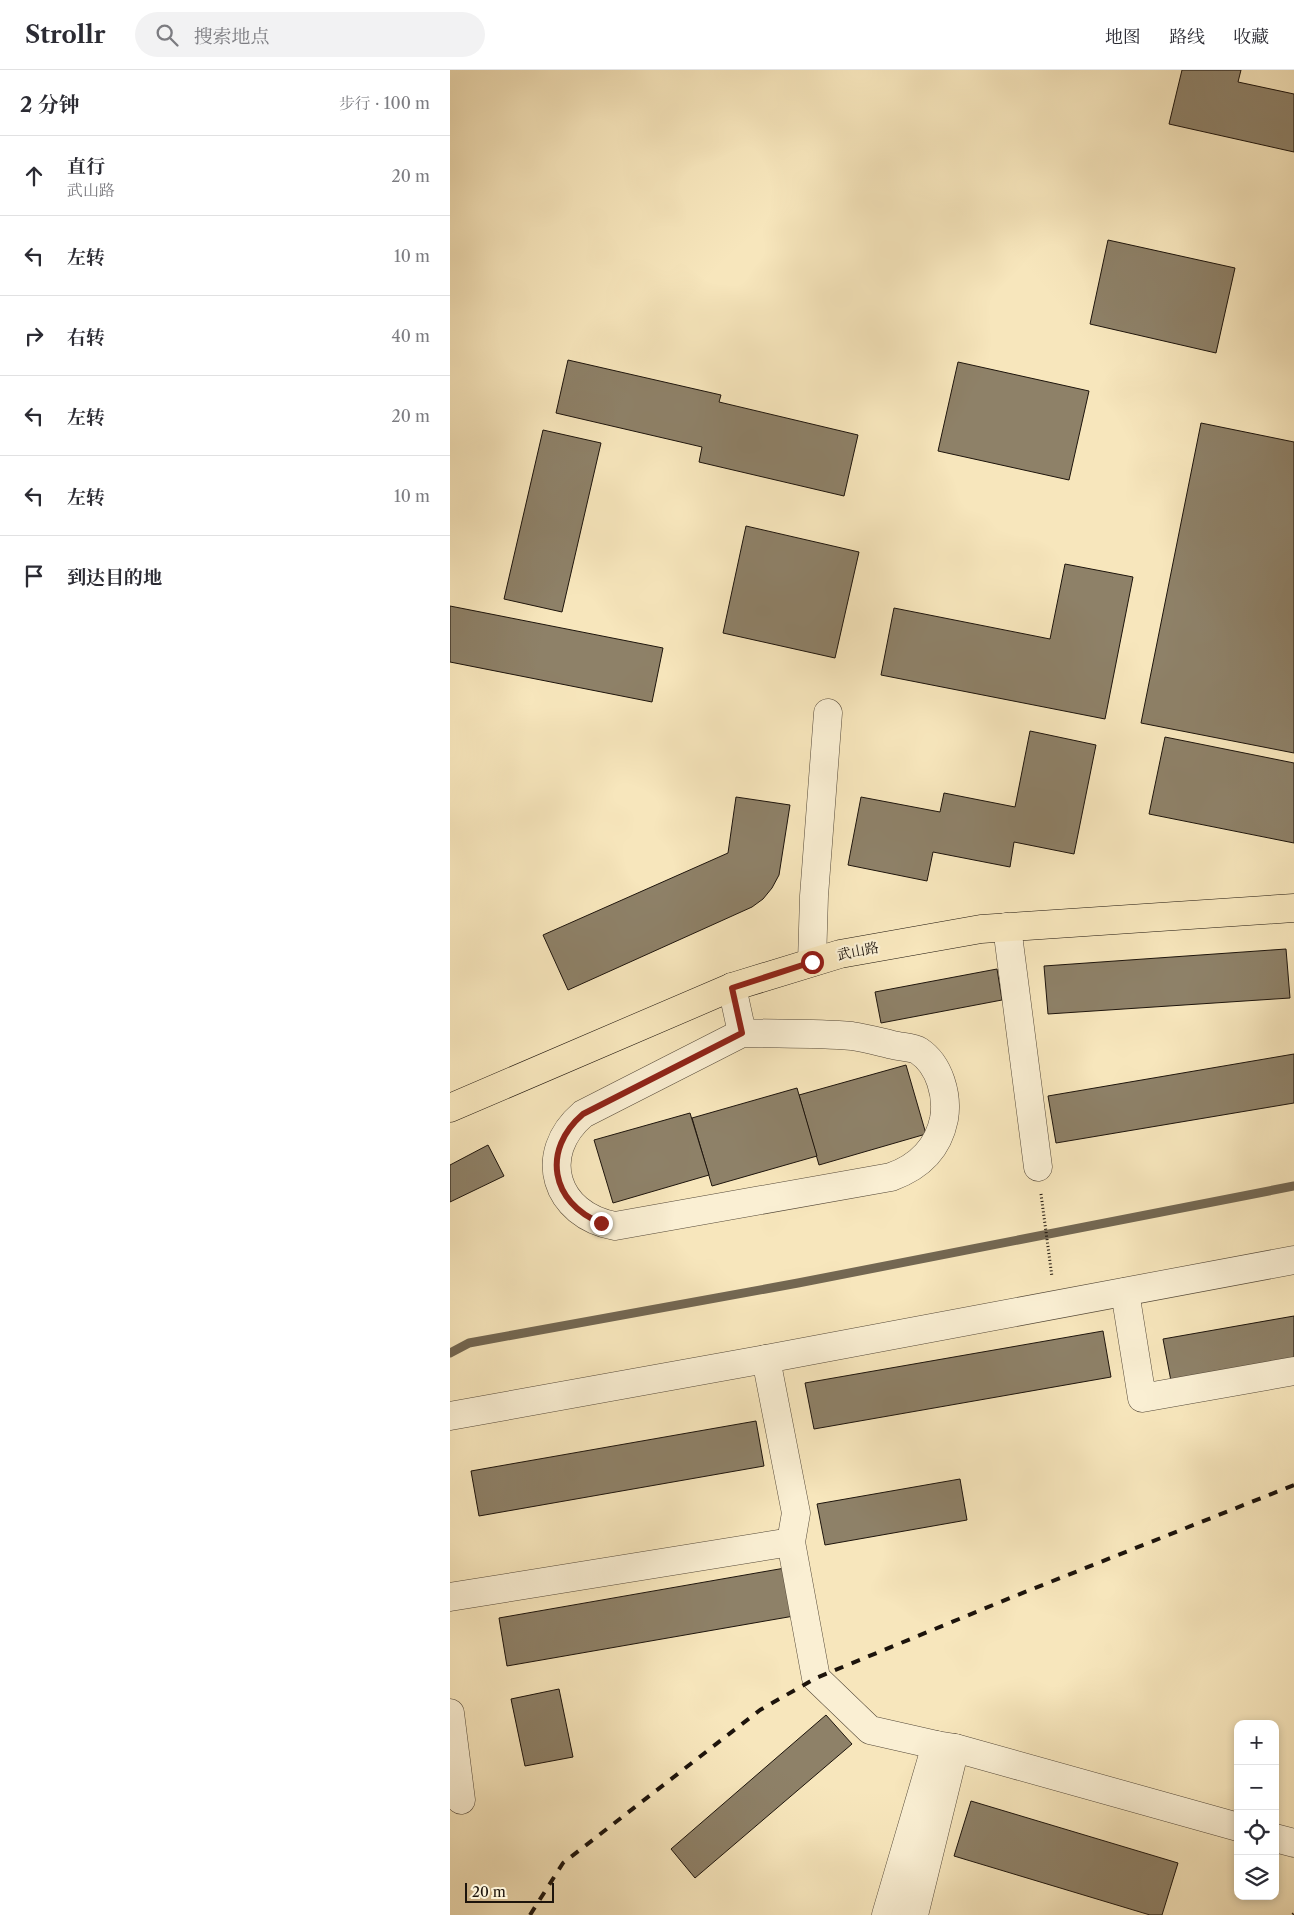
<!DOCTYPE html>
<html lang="zh">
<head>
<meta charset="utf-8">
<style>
  body { margin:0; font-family:"Libre Caslon Text","Noto Serif SC",serif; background:#f2f2f3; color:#2b2b33 }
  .controls { position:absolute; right:15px; bottom:15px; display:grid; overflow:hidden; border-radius:10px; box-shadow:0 2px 8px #0003 }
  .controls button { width:45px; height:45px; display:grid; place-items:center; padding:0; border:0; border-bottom:1px solid #e1e1e2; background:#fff; color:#2b2b33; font:25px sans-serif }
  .scale { position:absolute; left:15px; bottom:12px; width:89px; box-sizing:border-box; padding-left:5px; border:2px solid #1d140c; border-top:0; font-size:14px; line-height:18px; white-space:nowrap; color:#1d140c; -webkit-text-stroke:4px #faefd3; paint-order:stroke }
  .stop { position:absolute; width:15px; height:15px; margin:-11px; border:4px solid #8f2418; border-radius:50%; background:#fff }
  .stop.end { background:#8f2418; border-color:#fff; box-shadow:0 1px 5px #0008 }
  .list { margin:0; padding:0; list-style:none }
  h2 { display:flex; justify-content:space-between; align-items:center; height:65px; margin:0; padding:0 20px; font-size:21px }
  h2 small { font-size:16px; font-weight:400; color:#7c7c81 }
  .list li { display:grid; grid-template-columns:32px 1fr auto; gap:15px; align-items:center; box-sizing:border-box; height:80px; padding:0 20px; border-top:1px solid #e1e1e2 }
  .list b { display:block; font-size:19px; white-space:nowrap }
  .list p { margin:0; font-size:16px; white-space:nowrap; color:#7c7c81 }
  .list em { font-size:16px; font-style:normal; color:#7c7c81 }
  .icon { flex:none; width:28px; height:28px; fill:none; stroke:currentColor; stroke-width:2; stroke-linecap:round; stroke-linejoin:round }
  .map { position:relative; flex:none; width:844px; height:1845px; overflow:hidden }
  header { display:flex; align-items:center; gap:30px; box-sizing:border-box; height:70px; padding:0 25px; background:#fff; border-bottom:1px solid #e1e1e2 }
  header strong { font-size:24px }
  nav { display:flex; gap:28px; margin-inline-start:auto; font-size:18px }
  .search { width:350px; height:45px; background:#f2f2f3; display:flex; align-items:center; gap:12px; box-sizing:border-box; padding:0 18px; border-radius:28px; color:#7c7c81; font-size:19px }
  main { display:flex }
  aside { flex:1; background:#fff }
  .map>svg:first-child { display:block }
</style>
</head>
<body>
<header>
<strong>Strollr</strong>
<div class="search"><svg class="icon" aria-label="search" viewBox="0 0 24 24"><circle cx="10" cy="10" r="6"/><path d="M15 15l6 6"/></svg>搜索地点</div>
<nav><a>地图</a><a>路线</a><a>收藏</a></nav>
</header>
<main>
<aside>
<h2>2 分钟<small>步行 · 100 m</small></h2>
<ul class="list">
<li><svg class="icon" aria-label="ahead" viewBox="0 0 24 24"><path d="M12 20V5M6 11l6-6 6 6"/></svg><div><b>直行</b><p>武山路</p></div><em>20 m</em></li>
<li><svg class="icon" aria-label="left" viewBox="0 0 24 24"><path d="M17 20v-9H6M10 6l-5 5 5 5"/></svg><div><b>左转</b></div><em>10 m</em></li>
<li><svg class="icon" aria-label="right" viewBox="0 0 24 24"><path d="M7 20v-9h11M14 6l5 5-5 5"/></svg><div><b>右转</b></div><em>40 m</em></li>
<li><svg class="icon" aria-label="left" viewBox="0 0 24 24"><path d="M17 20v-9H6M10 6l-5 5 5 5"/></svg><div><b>左转</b></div><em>20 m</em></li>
<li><svg class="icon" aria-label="left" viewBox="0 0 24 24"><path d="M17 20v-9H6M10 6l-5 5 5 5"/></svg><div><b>左转</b></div><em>10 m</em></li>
<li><svg class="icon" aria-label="arrive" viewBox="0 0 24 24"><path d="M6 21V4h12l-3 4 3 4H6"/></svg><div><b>到达目的地</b></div></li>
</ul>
</aside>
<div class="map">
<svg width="844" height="1845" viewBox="0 0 844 1845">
  <rect width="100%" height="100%" fill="#f7e6bc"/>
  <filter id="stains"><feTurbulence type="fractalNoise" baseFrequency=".004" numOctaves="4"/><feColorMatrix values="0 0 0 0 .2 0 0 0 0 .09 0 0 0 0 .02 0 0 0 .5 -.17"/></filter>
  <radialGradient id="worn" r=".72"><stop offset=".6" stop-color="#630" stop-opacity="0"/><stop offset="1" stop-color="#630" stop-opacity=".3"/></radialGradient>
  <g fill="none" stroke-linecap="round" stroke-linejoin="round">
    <path stroke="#736752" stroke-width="9" d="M0,1283L19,1273L348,1213L844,1116"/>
  </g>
  <g fill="#8e8168" stroke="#1d140c">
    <path d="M732,0H791L788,12L844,24V82L719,54Z"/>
    <path d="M658,170L785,198L766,283L640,254Z"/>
    <path d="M118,290L271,325L269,332L408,365L394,426L249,392L252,377L106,343Z"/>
    <path d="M508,292L639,321L619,410L488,381Z"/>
    <path d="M751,353L844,372V683L691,653Z"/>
    <path d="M93,360L151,373L112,542L54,529Z"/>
    <path d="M296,456L409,482L385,588L273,563Z"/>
    <path d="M615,494L683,507L655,649L431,605L444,538L600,569Z"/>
    <path d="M0,536L213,578L202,632L0,592Z"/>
    <path d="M580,661L646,675L624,784L564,772L560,797L483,782L477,811L398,795L411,727L490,742L494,723L565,737Z"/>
    <path d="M715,667L844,693V773L699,744Z"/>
    <path d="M286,727L340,735L329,805L322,818L313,829L302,837L118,920L93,865L278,783Z"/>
    <path d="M836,879L840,928L598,944L594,896Z"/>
    <path d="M547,899L552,930L431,953L425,922Z"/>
    <path d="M844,984V1033L606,1073L598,1026Z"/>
    <path d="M456,995L476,1064L369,1095L349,1025Z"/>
    <path d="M347,1018L367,1086L262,1116L242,1048Z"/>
    <path d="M240,1043L259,1105L163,1133L144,1070Z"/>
    <path d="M38,1075L54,1106L0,1132V1095Z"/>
    <path d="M844,1246V1289L721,1311L713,1269Z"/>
    <path d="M653,1261L661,1307L364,1359L355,1313Z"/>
    <path d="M306,1351L314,1396L29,1446L21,1401Z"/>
    <path d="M510,1409L517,1450L375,1475L367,1434Z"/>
    <path d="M335,1498L344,1546L57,1596L49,1548Z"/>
    <path d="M109,1619L123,1687L75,1696L61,1629Z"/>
    <path d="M376,1645L402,1674L245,1808L221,1779Z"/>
    <path d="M521,1731L728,1793L712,1845H700L504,1786Z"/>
  </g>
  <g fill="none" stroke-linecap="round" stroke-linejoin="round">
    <g stroke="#544838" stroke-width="29">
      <g id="minor">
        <path d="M557,857L588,1097"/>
        <path d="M362,892L364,826L378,643"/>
        <path d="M282,917L292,963L133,1044C86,1084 105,1145 165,1156L441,1107C469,1097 488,1079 494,1049C498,1026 490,995 469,981C463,977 451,977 443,975C430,972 416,968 402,966C366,963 329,964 292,963"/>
        <path d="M675,1222L692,1328L844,1301"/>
        <path d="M0,1346L316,1289L844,1190"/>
        <path d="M341,1472L366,1608L420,1660L486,1675"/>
        <path d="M0,1527L341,1472L346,1443L316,1289"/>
        <path d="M0,1643L11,1730"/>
        <path d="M825,1768L844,1773"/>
        <path d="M436,1845L486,1675L505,1678L788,1757"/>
        <path d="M464,1845L505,1678"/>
      </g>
    </g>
    <g stroke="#1d140c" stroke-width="29">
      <path id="major" d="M0,1038L282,917L390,884L531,859L844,838"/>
    </g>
    <path stroke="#1d140c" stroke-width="3" stroke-dasharray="1 2.5" stroke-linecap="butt" d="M591,1124L602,1207"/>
    <use href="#minor" stroke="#faefd3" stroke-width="28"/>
    <use href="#major" stroke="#f7e6bc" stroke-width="28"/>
    <g stroke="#1d140c" stroke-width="4" stroke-dasharray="9 9" stroke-linecap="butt">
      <path d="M80,1845L113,1793L310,1640L366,1608L560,1528L844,1415"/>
      <path d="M843,1845L844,1844"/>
    </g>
  </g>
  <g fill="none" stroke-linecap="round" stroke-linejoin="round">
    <path stroke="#8f2418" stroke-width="6" d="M151,1153C101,1133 91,1080 133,1044L292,963L282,918L362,892"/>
  </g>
  <g text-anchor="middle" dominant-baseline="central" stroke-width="4.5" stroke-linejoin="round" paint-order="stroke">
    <g font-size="14" fill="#1d140c" stroke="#faefd3">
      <text transform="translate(408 881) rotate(-11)">武山路</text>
    </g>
  </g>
  <rect width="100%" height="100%" filter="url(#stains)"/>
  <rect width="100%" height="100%" fill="url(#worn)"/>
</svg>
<div class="controls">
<button>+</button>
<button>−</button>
<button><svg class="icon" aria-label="locate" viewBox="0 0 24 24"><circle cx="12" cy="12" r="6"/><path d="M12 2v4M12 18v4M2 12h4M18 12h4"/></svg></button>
<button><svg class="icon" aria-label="layers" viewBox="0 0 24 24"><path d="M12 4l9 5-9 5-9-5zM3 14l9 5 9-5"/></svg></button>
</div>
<div class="scale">20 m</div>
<div class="stop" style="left:362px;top:892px"></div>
<div class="stop end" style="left:151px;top:1153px"></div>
</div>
</main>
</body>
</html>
